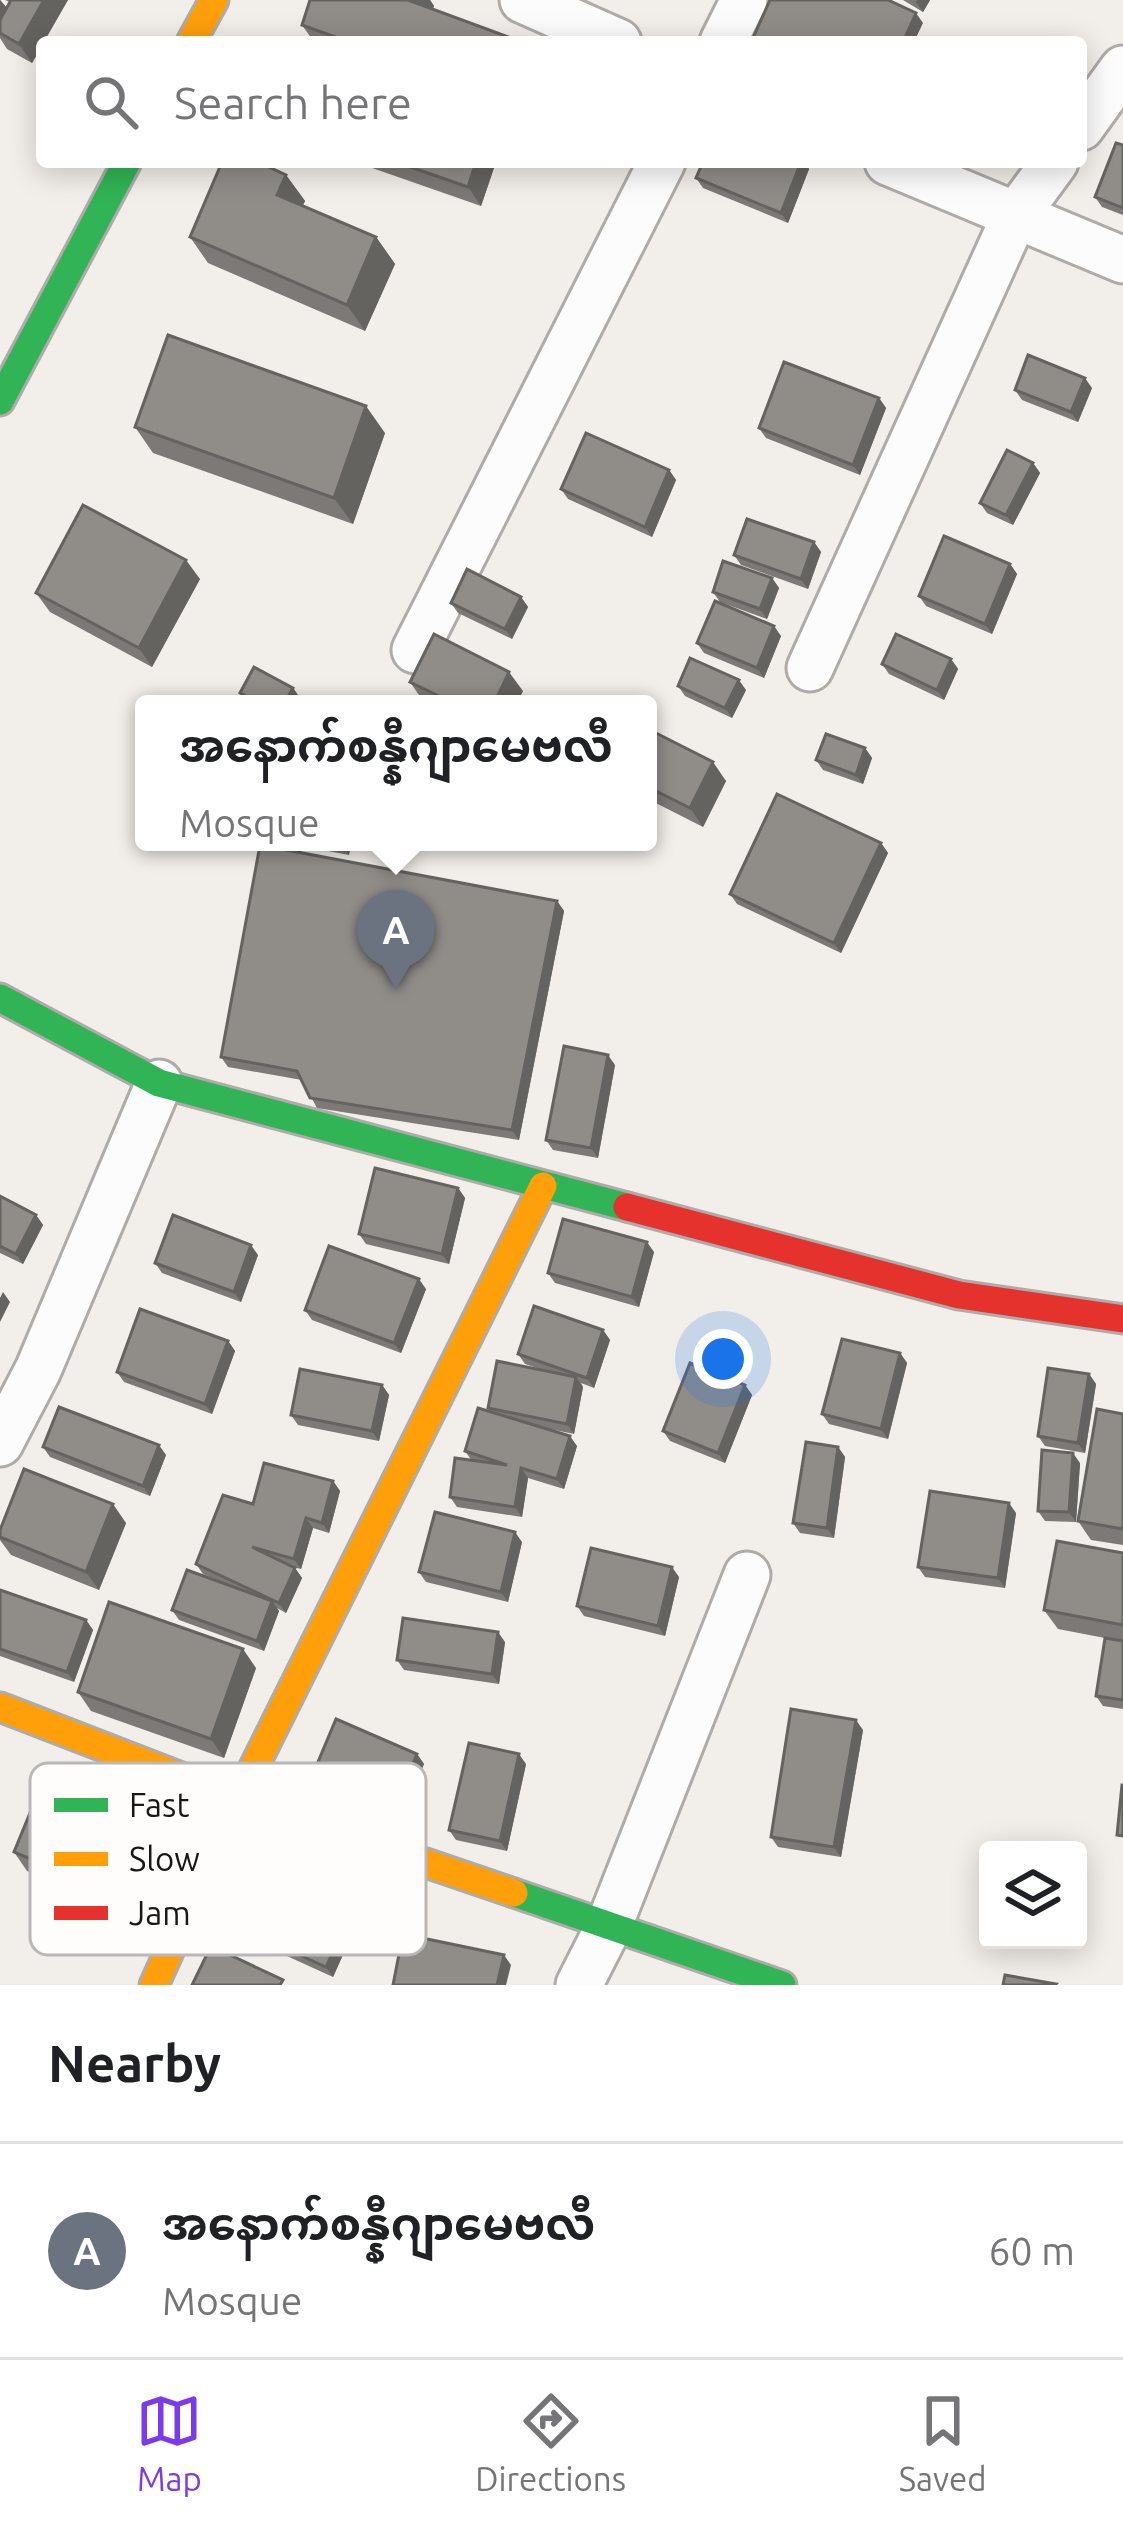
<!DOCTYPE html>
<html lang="en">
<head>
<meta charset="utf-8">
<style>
  body { margin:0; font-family:Ubuntu,"Noto Sans Myanmar",sans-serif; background:#f6f6f6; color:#202124 }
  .controls { position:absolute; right:36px; bottom:36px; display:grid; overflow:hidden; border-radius:12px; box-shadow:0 6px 30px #0003 }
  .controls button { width:108px; height:108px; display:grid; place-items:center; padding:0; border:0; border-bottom:3px solid #e0e0e0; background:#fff; color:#202124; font:60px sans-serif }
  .you { position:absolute; left:723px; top:1359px; width:42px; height:42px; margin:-30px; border:9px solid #fff; border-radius:50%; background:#1a73e8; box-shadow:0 0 0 18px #1a73e833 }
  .badge { display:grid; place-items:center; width:78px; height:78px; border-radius:50%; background:#7c3aed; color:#fff; font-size:39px; font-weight:700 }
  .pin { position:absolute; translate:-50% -99px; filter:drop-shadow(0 3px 6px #0008) }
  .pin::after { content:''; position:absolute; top:63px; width:42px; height:36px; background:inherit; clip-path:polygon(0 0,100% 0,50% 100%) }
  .popup { position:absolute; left:135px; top:695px; width:522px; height:156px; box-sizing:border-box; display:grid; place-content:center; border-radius:12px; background:#fff; filter:drop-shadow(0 3px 9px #0005); font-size:39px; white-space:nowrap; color:#757577 }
  .popup b { font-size:45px; color:#202124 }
  .popup::after { content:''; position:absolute; left:50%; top:100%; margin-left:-24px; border:24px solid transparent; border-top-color:#fff }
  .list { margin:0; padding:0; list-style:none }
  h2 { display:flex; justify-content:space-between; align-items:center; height:156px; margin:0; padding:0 48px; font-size:51px }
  h2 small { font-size:39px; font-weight:400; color:#757577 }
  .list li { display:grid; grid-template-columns:78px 1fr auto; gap:36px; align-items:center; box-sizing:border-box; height:216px; padding:0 48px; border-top:3px solid #e0e0e0 }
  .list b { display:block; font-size:45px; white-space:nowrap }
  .list p { margin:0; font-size:39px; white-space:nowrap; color:#757577 }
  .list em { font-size:39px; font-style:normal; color:#757577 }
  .icon { flex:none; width:66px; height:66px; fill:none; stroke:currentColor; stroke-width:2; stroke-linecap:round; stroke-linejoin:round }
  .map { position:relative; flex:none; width:1123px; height:1985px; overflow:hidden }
  .search { position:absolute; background:#fff; box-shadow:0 6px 30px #0003; left:36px; right:36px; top:36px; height:132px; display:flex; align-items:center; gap:30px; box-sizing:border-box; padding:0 42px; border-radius:12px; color:#757577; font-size:45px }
  .sheet { height:372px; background:#fff }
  nav { display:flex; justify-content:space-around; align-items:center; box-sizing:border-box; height:168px; border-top:3px solid #e0e0e0; background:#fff; font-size:33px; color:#757577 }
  nav a { display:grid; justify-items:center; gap:6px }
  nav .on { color:#7c3aed }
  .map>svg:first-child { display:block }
</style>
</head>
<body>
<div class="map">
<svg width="1123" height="1985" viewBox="0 0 1123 1985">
  <rect width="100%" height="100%" fill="#f2eee9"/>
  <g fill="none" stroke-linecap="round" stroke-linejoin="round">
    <g stroke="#aeaba8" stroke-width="51">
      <g id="street">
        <path d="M523,0L618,42"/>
        <path d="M723,42L744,0"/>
        <path d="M1081,127L1123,69"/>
        <path d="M888,162L1123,260"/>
        <path d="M415,650L662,162"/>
        <path d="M810,668L1014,218L1055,162"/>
        <path d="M0,1443L38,1370L159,1083"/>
        <path d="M579,1985L608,1928L747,1575"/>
      </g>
    </g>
    <g stroke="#aeaba8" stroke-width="33">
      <g id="fast">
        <path d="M0,401L127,162"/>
        <path d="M0,998L159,1083L627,1207"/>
        <path d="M514,1893L782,1985"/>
      </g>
    </g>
    <g stroke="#aeaba8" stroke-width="33">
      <g id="slow">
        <path d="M191,42L214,0"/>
        <path d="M0,1707L238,1799L514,1893"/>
        <path d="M154,1985L238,1799L543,1186"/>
      </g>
    </g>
    <g stroke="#aeaba8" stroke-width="33">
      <path id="jam" d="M627,1207L959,1295L1123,1319"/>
    </g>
    <use href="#street" stroke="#fdfcfc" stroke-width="45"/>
    <use href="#fast" stroke="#30b455" stroke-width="27"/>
    <use href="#slow" stroke="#ff9f0a" stroke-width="27"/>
    <use href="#jam" stroke="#e5322d" stroke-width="27"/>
  </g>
  <g fill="#7c7976">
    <path d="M0,0L7,8L10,2L5,0H68L42,42V46L32,63L7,49L0,38Z"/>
    <path d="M310,0H430L434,6L432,9L522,42H314L302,25Z"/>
    <path d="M903,0H930L923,12Z"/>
    <path d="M1123,145V215L1102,207L1095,197Z"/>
    <path d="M355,162H496L481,206Z"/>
    <path d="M703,162H805L809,169L788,223L703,188L696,178Z"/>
    <path d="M286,175L305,201L302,206L376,237L395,264L365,331L208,263L190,237Z"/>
    <path d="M1092,388L1078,422L1022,400L1015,390Z"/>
    <path d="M879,398L886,408L860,475L766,438L759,428Z"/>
    <path d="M135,427L385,433L353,524L153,453Z"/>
    <path d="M1033,463L1040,473L1013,525L987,513L980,503Z"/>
    <path d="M669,470L676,480L652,537L568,499L561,489Z"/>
    <path d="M814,542L821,552L808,589L741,565L734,555Z"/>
    <path d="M1010,564L1017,574L992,634L926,606L919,596Z"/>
    <path d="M772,578L779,588L767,619L720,602L713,592Z"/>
    <path d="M200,579L152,667L50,612L36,593Z"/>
    <path d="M521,597L528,607L512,639L458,613L451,603Z"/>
    <path d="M781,636L764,678L704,653L697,643Z"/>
    <path d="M951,659L958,669L944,700L889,674L882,664Z"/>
    <path d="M410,682L523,691L516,704H430L423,701Z"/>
    <path d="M678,686L746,690L732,718L685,696Z"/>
    <path d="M293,688L300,698L297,704H249L240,693Z"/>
    <path d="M648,729L726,781L703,827L648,799Z"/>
    <path d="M865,748L872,758L863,784L823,770L816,760Z"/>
    <path d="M281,842H351L349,855Z"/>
    <path d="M881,843L888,853L841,953L737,904L730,894Z"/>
    <path d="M557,901L564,911L519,1140L317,1108L302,1080L228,1067L221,1057Z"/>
    <path d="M615,1065L598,1158L553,1150L546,1140Z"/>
    <path d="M458,1188L465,1198L449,1264L366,1244L359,1234Z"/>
    <path d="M0,1196L36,1215L43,1225L23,1264L0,1253Z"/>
    <path d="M654,1252L639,1307L555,1283L548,1273Z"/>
    <path d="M258,1255L241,1302L162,1273L155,1263Z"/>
    <path d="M426,1289L401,1353L312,1320L305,1310Z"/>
    <path d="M603,1330L610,1340L594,1388L581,1383L583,1387L574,1434L540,1427L577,1446L564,1489L528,1478L522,1517L457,1507L450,1497L472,1461L465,1451L490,1412L488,1408L543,1370L525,1364L518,1354Z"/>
    <path d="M228,1341L235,1351L212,1414L124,1382L117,1372Z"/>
    <path d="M900,1353L907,1363L888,1439L829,1424L822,1414Z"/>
    <path d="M1089,1374L1096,1384L1085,1453L1045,1446L1038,1436Z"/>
    <path d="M382,1385L389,1395L379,1441L298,1425L291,1415Z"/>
    <path d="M745,1385L752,1395L725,1463L670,1441L663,1431Z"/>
    <path d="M1123,1414V1545L1091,1540L1078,1521Z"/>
    <path d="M43,1447L166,1455L150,1496L50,1457Z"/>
    <path d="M838,1447L845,1457L834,1538L800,1533L793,1523Z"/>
    <path d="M1080,1463L1076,1522L1045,1521L1038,1511Z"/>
    <path d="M333,1481L340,1491L329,1533L313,1528L301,1569L289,1566L295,1568L302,1578L286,1613L277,1608L279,1611L264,1651L179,1620L172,1610L227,1585L203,1574L196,1564L253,1504Z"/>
    <path d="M1016,1513L1005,1588L925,1577L918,1567Z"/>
    <path d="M126,1523L99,1590L11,1555L0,1540V1530Z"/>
    <path d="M522,1542L508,1602L426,1582L419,1572Z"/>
    <path d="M1123,1553V1709L1103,1706L1096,1696L1105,1638L1058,1629L1044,1610Z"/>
    <path d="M679,1577L665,1636L584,1616L577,1606Z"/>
    <path d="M0,1590L86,1620L93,1630L74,1682L0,1656Z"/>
    <path d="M505,1642L499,1684L404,1670L397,1660Z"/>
    <path d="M256,1668L224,1758L91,1711L78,1692Z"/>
    <path d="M863,1730L841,1857L778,1847L771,1837Z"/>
    <path d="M417,1754L424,1764L406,1806L325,1772L318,1762Z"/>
    <path d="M526,1764L507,1851L456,1840L449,1830Z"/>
    <path d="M14,1852L159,1854L134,1916L27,1871Z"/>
    <path d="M357,1898L364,1908L333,1977L232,1931L225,1921Z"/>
  </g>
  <g fill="#656360">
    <path d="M0,0L11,13L0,33Z"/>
    <path d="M44,0H68L44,42H42V46L32,63L19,44Z"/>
    <path d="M408,0H430L434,6L426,26Z"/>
    <path d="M917,0H930L923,12L916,2Z"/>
    <path d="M916,13L923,23L914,42H903Z"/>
    <path d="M476,162H496L481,206L468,187Z"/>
    <path d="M801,162H805L809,169L788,223L781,213Z"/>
    <path d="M286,175L305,201L296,221L277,195Z"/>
    <path d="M376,237L395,264L365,331L347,305Z"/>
    <path d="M1085,378L1092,388L1078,422L1071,412Z"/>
    <path d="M879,398L886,408L860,475L853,465Z"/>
    <path d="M366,406L385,433L353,524L334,498Z"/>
    <path d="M1033,463L1040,473L1013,525L1006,515Z"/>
    <path d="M669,470L676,480L652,537L645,527Z"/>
    <path d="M814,542L821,552L808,589L801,579Z"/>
    <path d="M186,560L200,579L152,667L139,648Z"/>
    <path d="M1010,564L1017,574L992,634L985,624Z"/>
    <path d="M772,578L779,588L767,619L760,609Z"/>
    <path d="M521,597L528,607L512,639L505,629Z"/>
    <path d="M774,626L781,636L764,678L757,668Z"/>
    <path d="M951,659L958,669L944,700L937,690Z"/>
    <path d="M509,672L523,691L516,704H494Z"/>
    <path d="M739,680L746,690L732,718L725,708Z"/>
    <path d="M293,688L300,698L297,704H284Z"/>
    <path d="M865,748L872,758L863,784L856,775Z"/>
    <path d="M713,762L726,781L703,827L690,808Z"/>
    <path d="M342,842H351L349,855L342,845Z"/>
    <path d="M881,843L888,853L841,953L834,943Z"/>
    <path d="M557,901L564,911L519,1140L512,1130Z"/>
    <path d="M608,1055L615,1065L598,1158L591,1148Z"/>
    <path d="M458,1188L465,1198L449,1264L442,1254Z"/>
    <path d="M36,1215L43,1225L23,1264L16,1254Z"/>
    <path d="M647,1242L654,1252L639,1307L632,1297Z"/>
    <path d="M251,1245L258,1255L241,1302L234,1292Z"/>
    <path d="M419,1279L426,1289L401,1353L394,1343Z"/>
    <path d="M3,1292L10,1302L0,1322V1298Z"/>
    <path d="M603,1330L610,1340L594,1388L587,1378Z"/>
    <path d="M228,1341L235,1351L212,1414L205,1404Z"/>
    <path d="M900,1353L907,1363L888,1439L881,1429Z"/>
    <path d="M1089,1374L1096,1384L1085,1453L1078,1443Z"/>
    <path d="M576,1377L583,1387L574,1434L567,1424Z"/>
    <path d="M382,1385L389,1395L379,1441L372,1431Z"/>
    <path d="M745,1385L752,1395L725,1463L718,1453Z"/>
    <path d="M570,1436L577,1446L564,1489L557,1479Z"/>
    <path d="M159,1445L166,1455L150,1496L143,1486Z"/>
    <path d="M838,1447L845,1457L834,1538L827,1528Z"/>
    <path d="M1073,1453L1080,1463L1076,1522L1069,1512Z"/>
    <path d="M521,1468L528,1478L522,1517L515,1507Z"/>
    <path d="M333,1481L340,1491L329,1533L322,1523Z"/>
    <path d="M1009,1503L1016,1513L1005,1588L998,1578Z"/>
    <path d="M113,1504L126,1523L99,1590L86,1572Z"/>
    <path d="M306,1518L313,1528L301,1569L294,1559Z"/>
    <path d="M515,1532L522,1542L508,1602L501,1592Z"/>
    <path d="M672,1567L679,1577L665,1636L658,1626Z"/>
    <path d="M295,1568L302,1578L286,1613L279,1603Z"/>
    <path d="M272,1601L279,1611L264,1651L257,1641Z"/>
    <path d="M86,1620L93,1630L74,1682L67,1672Z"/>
    <path d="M498,1632L505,1642L499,1684L492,1674Z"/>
    <path d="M243,1649L256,1668L224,1758L211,1739Z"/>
    <path d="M856,1720L863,1730L841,1857L834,1847Z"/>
    <path d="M417,1754L424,1764L406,1806L399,1796Z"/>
    <path d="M519,1754L526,1764L507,1851L500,1841Z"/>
    <path d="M146,1835L159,1854L134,1916L121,1897Z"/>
    <path d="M357,1898L364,1908L333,1977L326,1967Z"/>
    <path d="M504,1955L511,1965L506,1985H497Z"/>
  </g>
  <g fill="#908d89" stroke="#656360" stroke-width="3">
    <path d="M11,0H44L19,44L0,33V20Z"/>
    <path d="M310,0H408L522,42H349L302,25Z"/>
    <path d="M770,0H888L916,13L903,42H761L753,38Z"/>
    <path d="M1116,143L1123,145V208L1095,197Z"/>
    <path d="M222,162H258L286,175L277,195L376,237L347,305L190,237Z"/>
    <path d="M396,162H476L468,187Z"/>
    <path d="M703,162H801L781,213L696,178Z"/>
    <path d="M168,335L366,406L334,498L135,427Z"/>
    <path d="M1028,355L1085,378L1071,412L1015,390Z"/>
    <path d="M784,362L879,398L853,465L759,428Z"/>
    <path d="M586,433L669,470L645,527L561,489Z"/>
    <path d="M1007,450L1033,463L1006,515L980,503Z"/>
    <path d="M83,505L186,560L139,648L36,593Z"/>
    <path d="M747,519L814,542L801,579L734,555Z"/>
    <path d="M944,536L1010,564L985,624L919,596Z"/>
    <path d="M723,561L772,578L760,609L713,592Z"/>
    <path d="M467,569L521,597L505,629L451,603Z"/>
    <path d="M715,601L774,626L757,668L697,643Z"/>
    <path d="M434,634L509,672L494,704H455L410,682Z"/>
    <path d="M896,634L951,659L937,690L882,664Z"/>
    <path d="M690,658L739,680L725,708L678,686Z"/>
    <path d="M254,667L293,688L284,704H261L240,693Z"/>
    <path d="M648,729L713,762L690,808L648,787Z"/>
    <path d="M826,734L865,748L856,775L816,760Z"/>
    <path d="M777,794L881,843L834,943L730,894Z"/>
    <path d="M260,845L557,901L512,1130L310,1098L297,1071L221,1057Z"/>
    <path d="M564,1046L608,1055L591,1148L546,1140Z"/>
    <path d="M375,1168L458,1188L442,1254L359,1234Z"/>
    <path d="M0,1196L36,1215L16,1254L0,1246Z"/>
    <path d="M173,1215L251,1245L234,1292L155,1263Z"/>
    <path d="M563,1219L647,1242L632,1297L548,1273Z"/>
    <path d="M329,1246L419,1279L394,1343L305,1310Z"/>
    <path d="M534,1306L603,1330L587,1378L518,1354Z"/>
    <path d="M140,1309L228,1341L205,1404L117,1372Z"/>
    <path d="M842,1339L900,1353L881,1429L822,1414Z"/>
    <path d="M497,1361L576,1377L567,1424L488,1408Z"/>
    <path d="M690,1363L745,1385L718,1453L663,1431Z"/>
    <path d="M1048,1368L1089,1374L1078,1443L1038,1436Z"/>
    <path d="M300,1369L382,1385L372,1431L291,1415Z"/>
    <path d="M59,1407L159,1445L143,1486L43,1447Z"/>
    <path d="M478,1408L570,1436L557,1479L521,1468L515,1507L450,1497L455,1458L507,1465L465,1451Z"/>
    <path d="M1097,1409L1123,1414V1529L1078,1521Z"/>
    <path d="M806,1442L838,1447L827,1528L793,1523Z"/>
    <path d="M1042,1450L1073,1453L1069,1512L1038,1511Z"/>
    <path d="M264,1463L333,1481L322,1523L306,1518L294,1559L252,1547L295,1568L279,1603L196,1564L223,1495L253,1504Z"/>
    <path d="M24,1469L113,1504L86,1572L0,1537V1530Z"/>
    <path d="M930,1491L1009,1503L998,1578L918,1567Z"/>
    <path d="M435,1512L515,1532L501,1592L419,1572Z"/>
    <path d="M1057,1541L1123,1553V1625L1044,1610Z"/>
    <path d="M591,1548L672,1567L658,1626L577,1606Z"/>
    <path d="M187,1570L272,1601L257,1641L172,1610Z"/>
    <path d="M0,1590L86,1620L67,1672L0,1649Z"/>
    <path d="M109,1602L243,1649L211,1739L78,1692Z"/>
    <path d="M403,1618L498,1632L492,1674L397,1660Z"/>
    <path d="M1105,1638L1123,1641V1700L1096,1696Z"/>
    <path d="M791,1709L856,1720L834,1847L771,1837Z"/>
    <path d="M336,1719L417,1754L399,1796L318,1762Z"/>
    <path d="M469,1743L519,1754L500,1841L449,1830Z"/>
    <path d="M1122,1785H1123V1836L1117,1835Z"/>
    <path d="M39,1791L146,1835L121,1897L14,1852Z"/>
    <path d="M256,1852L357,1898L326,1967L225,1921Z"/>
    <path d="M403,1934L504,1955L497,1985H393Z"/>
    <path d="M211,1946L283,1980L280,1985H192Z"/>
    <path d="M1005,1975L1056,1984L1055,1985H1003Z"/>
  </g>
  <rect x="30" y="1763" width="396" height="192" rx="18" fill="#fefdfb" stroke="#bab8b6" stroke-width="3"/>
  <rect x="54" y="1798" width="54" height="14" fill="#30b455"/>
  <rect x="54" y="1852" width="54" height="14" fill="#ff9f0a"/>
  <rect x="54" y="1906" width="54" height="14" fill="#e5322d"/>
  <g font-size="33" fill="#1a1814">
    <text x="129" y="1817">Fast</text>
    <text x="129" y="1871">Slow</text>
    <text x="129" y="1925">Jam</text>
  </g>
</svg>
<div class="controls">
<button><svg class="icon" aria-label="layers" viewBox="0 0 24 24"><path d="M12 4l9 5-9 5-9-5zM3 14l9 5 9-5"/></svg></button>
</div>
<div class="you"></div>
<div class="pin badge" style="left:396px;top:989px;background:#6b7280">A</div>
<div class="popup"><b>အနောက်စန္နီဂျာမေဗလီ</b>Mosque</div>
<div class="search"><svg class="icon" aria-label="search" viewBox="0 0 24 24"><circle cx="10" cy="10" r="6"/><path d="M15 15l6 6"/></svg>Search here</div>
</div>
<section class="sheet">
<h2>Nearby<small></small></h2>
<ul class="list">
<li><span class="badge" style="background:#6b7280">A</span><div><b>အနောက်စန္နီဂျာမေဗလီ</b><p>Mosque</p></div><em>60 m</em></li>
</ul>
</section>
<nav>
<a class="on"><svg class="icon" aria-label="map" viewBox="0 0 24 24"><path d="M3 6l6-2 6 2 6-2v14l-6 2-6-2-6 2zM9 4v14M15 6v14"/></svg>Map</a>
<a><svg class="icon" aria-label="directions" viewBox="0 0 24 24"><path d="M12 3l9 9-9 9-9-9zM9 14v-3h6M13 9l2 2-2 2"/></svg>Directions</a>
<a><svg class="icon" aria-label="saved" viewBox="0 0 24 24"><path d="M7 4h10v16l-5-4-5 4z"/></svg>Saved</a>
</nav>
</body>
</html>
